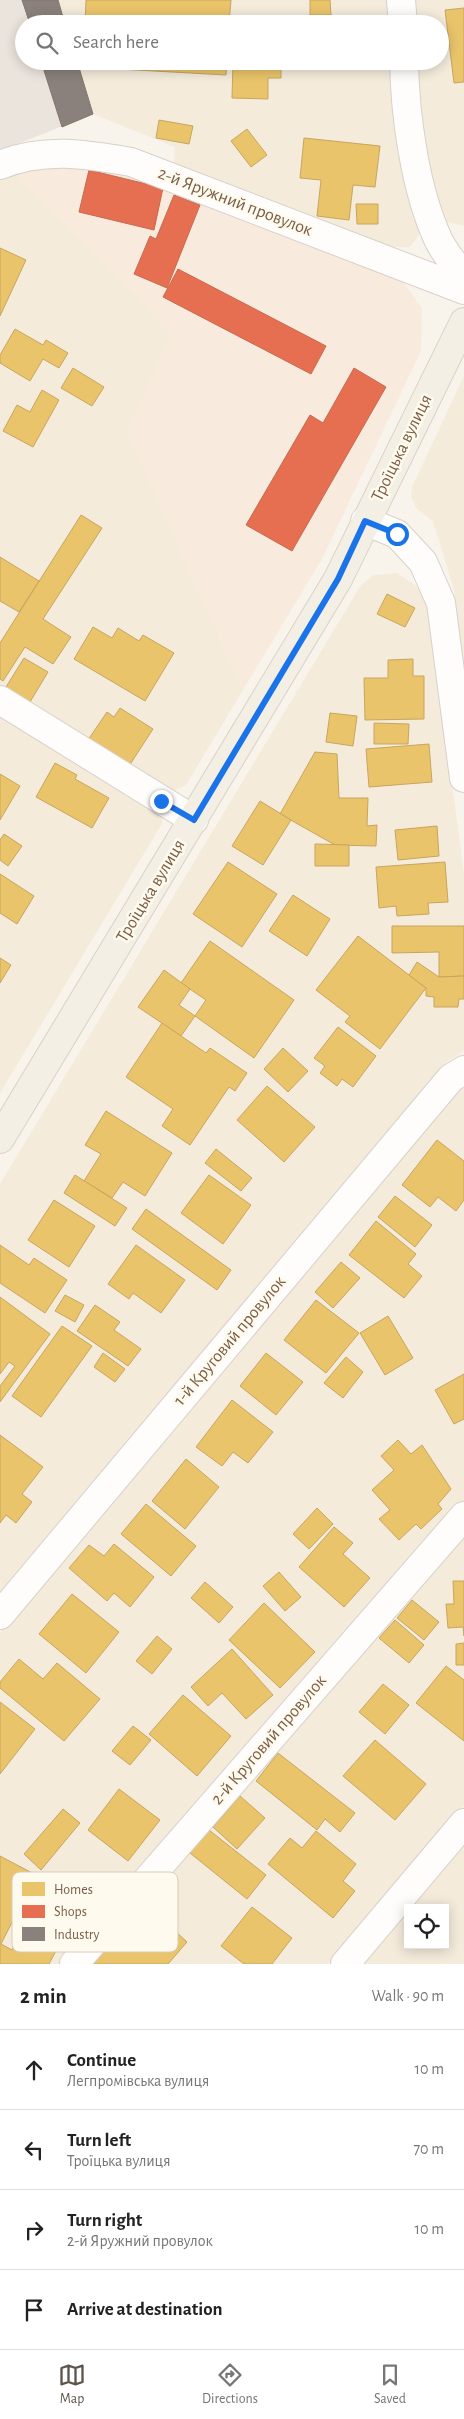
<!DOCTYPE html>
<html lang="en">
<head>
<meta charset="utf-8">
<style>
  body { margin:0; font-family:"Alegreya Sans",sans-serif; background:#f2f2f2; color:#222 }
  .controls { position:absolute; right:15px; bottom:15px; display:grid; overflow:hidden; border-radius:0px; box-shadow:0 2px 12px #0003 }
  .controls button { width:45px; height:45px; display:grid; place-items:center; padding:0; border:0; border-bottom:1px solid #e0e0e0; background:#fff; color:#222; font:25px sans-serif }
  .stop { position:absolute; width:15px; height:15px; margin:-11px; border:4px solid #1a73e8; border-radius:50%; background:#fff }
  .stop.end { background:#1a73e8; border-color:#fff; box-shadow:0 1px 5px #0008 }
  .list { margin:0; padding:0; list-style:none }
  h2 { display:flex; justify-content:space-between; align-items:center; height:65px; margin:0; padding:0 20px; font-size:21px }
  h2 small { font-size:16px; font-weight:400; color:#767676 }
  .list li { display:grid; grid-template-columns:32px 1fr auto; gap:15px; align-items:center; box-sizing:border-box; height:80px; padding:0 20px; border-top:1px solid #e0e0e0 }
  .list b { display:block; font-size:19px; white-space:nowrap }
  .list p { margin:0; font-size:16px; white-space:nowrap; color:#767676 }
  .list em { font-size:16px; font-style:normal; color:#767676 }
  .icon { flex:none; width:28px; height:28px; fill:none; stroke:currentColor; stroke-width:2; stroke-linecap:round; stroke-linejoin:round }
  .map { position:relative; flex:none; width:464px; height:1964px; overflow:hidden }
  .search { position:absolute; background:#fff; box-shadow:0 2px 12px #0003; left:15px; right:15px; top:15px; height:55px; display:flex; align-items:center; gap:12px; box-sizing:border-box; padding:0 18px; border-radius:28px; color:#767676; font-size:19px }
  .sheet { height:385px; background:#fff }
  nav { display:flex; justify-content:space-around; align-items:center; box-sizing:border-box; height:70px; border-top:1px solid #e0e0e0; background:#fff; font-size:14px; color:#767676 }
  nav a { display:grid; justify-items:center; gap:2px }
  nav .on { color:#5d544c }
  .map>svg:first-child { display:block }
</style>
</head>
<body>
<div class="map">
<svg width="464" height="1964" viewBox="0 0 464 1964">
  <rect width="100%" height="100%" fill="#f8f4eb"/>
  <g fill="#f4ebdb">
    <path d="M58,0H387L390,24H65Z"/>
    <path d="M413,0H464V226L447,222L436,208L421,149L417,61H440V24H415Z"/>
    <path d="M77,61H391L419,235L410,247H391L174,165L175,147L93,114Z"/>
    <path d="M14,172L172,333L128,432L243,690L186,785L174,791L157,786L0,688V177Z"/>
    <path d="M464,376V670L454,590L433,521L416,508L411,496L412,487Z"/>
    <path d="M397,573L418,587L428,606L464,873V1051L446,1062L0,1598V1184L361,585L374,575Z"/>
    <path d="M0,713L160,812L163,822L0,1093Z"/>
    <path d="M461,1087L464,1088V1505L62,1964H0V1632L450,1093Z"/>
    <path d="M464,1528V1805L328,1964H85Z"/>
    <path d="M464,1843V1964H363L408,1910V1945H445V1908H410Z"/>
  </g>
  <path fill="#f9eade" d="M81,165L132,174L400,277L422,309L421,351L322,559L243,690L128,432L172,333L14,172Z"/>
  <path fill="#ebe4dc" d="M0,0H58L65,24H24V61H77L93,114L0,151Z"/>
  <g fill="#e9c46a" stroke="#c8a560">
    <path d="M86,0H231L229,24H85Z"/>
    <path d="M310,0H330L331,15H310Z"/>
    <path d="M464,8V82L454,83L445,10Z"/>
    <path d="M83,61H227L226,75L82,67Z"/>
    <path d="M233,61H281V78H268V99L232,98Z"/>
    <path d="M159,120L193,126L189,144L156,138Z"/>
    <path d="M247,129L267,155L251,167L231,141Z"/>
    <path d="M304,138L380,146L375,187L353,185L349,220L317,216L321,180L300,178Z"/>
    <path d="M356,204H378V224H357Z"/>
    <path d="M0,248L26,260L0,316Z"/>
    <path d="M15,329L43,345L46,340L68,353L59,368L43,359L30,381L0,363V355Z"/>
    <path d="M73,368L104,387L92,406L61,388Z"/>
    <path d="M42,390L59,400L33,447L3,431L17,405L30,412Z"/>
    <path d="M81,515L102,528L43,619L71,637L53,664L25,647L3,681L0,679V643Z"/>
    <path d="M0,557L39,581L19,612L0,601Z"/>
    <path d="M387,594L415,608L405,627L377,614Z"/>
    <path d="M93,627L112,638L118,628L139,641L143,635L174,653L145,701L74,659Z"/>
    <path d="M24,658L48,672L30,702L6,687Z"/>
    <path d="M413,659V676H424V719L365,720L364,678H388V660Z"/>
    <path d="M120,708L153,729L129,766L88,740L107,712L114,717Z"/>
    <path d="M330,713L357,716L353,746L326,742Z"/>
    <path d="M374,723L409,724L408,744H374Z"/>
    <path d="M429,744L432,782L369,787L366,749Z"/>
    <path d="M315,752L337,754L339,798H368L367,826L377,825L376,846L335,845L280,814Z"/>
    <path d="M55,763L77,775L75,779L109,798L92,828L36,797Z"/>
    <path d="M0,774L20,786L0,820Z"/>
    <path d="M260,801L291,820L263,865L232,846Z"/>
    <path d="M437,826L439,856L398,860L395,830Z"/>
    <path d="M4,834L22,846L8,866L0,860V840Z"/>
    <path d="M315,844L349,845V866H315Z"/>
    <path d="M228,862L277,894L242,947L193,914Z"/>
    <path d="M445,862L448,902L428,903L429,914L397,916L396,906L379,908L376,867Z"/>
    <path d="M0,874L34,896L17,924L0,913Z"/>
    <path d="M293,895L330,919L307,956L269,931Z"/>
    <path d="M392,926H464V976L439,977V952L392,953Z"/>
    <path d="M358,936L426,988L380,1049L345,1022L350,1016L316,990Z"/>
    <path d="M210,941L294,1000L254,1058L195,1016L206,1000L181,983Z"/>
    <path d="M0,958L11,965L0,983Z"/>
    <path d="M417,962L439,977L464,976V999H459L458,1007H434V997L426,996V988L409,975Z"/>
    <path d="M164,970L190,989L179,1005L195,1016L181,1036L138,1007Z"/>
    <path d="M162,1023L206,1053L210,1048L247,1073L235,1091L229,1087L190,1145L162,1126L173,1109L126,1077Z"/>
    <path d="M338,1027L376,1056L353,1087L342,1079L337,1086L320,1073L325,1066L314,1058Z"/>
    <path d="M283,1048L308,1071L288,1092L264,1069Z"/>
    <path d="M267,1086L315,1127L284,1162L237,1120Z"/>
    <path d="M106,1111L172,1153L145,1196L123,1182L112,1198L84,1181L101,1154L85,1145Z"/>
    <path d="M437,1140L464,1161V1200L456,1211L438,1197L430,1207L402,1185Z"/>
    <path d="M216,1149L252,1178L241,1191L205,1163Z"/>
    <path d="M75,1175L127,1208L115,1226L64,1193Z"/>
    <path d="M209,1175L251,1205L223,1244L181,1213Z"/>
    <path d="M395,1196L432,1225L415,1247L378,1217Z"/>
    <path d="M54,1200L95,1226L69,1267L28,1240Z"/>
    <path d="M146,1209L231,1270L217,1290L132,1229Z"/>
    <path d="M376,1221L416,1254L408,1264L422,1276L404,1298L349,1255Z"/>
    <path d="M0,1245L29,1265L34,1258L67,1280L45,1313L0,1283Z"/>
    <path d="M136,1245L185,1280L161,1313L133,1293L129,1299L108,1284Z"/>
    <path d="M341,1262L360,1278L333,1308L315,1292Z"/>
    <path d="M65,1295L84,1305L75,1322L55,1311Z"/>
    <path d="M0,1297L50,1334L0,1402V1386L15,1366L9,1362L0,1374Z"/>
    <path d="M316,1300L359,1333L326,1373L284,1340Z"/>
    <path d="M95,1305L120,1322L114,1330L141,1349L128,1366L77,1331Z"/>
    <path d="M388,1316L413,1358L385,1375L360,1333Z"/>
    <path d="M62,1326L92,1346L41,1417L12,1396Z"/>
    <path d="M103,1353L125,1369L115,1382L94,1367Z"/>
    <path d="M266,1353L303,1382L276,1415L240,1386Z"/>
    <path d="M346,1357L363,1372L343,1398L324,1383Z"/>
    <path d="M464,1374V1419L454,1424L435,1390Z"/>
    <path d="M232,1400L273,1432L248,1463L233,1452L222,1466L196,1447Z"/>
    <path d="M0,1435L43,1467L22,1494L32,1502L16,1523L6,1515L0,1523Z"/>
    <path d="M398,1440L411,1454L422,1445L451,1489L438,1504L442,1509L421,1529L416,1524L399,1540L379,1519L390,1510L372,1490L394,1470L381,1456Z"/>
    <path d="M186,1459L219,1487L185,1529L152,1501Z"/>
    <path d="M146,1504L196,1546L171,1576L121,1534Z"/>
    <path d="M317,1508L333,1524L309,1549L293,1534Z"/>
    <path d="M334,1527L353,1543L343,1554L370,1578L344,1607L299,1567Z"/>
    <path d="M114,1544L154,1577L130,1607L114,1593L107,1601L69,1568L89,1545L104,1556Z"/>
    <path d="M279,1572L301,1597L285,1611L263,1586Z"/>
    <path d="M453,1581H464V1636L463,1627L448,1628L446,1604H454Z"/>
    <path d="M205,1582L233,1607L219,1623L191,1598Z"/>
    <path d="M72,1594L119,1632L86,1673L39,1634Z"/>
    <path d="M412,1600L439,1622L424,1640L397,1618Z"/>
    <path d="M264,1603L315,1652L280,1688L229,1640Z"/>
    <path d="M395,1620L424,1645L409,1663L379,1638Z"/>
    <path d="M157,1636L172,1649L152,1674L136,1661Z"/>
    <path d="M464,1643V1665H456V1644Z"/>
    <path d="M232,1649L273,1695L246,1719L222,1693L208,1706L191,1687Z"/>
    <path d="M19,1659L43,1679L57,1663L100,1699L64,1741L0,1688V1682Z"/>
    <path d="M446,1666L464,1680V1741L416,1703Z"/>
    <path d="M383,1684L409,1705L385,1734L359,1712Z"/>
    <path d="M183,1695L231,1736L197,1776L149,1734Z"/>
    <path d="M0,1702L35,1729L0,1774Z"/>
    <path d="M133,1726L151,1740L130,1765L112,1751Z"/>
    <path d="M375,1740L426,1784L395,1820L343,1776Z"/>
    <path d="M278,1753L355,1813L340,1832L325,1819L317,1830L256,1781Z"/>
    <path d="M119,1789L160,1820L128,1861L88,1830Z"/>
    <path d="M240,1796L265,1818L237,1849L213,1827Z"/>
    <path d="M63,1809L80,1823L41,1870L24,1854Z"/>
    <path d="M209,1830L266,1875L247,1899L190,1853Z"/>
    <path d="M316,1831L356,1864L343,1881L355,1891L333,1918L268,1864L290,1838L302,1848Z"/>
    <path d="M0,1856L36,1875L1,1944L12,1950L24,1927L59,1945L49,1964H0Z"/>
    <path d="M148,1906L187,1942L168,1964H87L130,1916L135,1921Z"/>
    <path d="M252,1907L292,1938L272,1964H244L221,1946Z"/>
  </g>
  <g fill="#e76f51" stroke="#c66a4e">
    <path d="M89,170L163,188L154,230L79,212Z"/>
    <path d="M174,195L200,205L167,288L134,274L150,236L156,239Z"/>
    <path d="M178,269L326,346L311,374L163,297Z"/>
    <path d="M354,368L386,387L292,551L246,525L310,415L323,423Z"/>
  </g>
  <g fill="#8a817c" stroke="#85766c">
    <path d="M22,0H58L65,24H30Z"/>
    <path d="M41,61H77L93,114L62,127Z"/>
  </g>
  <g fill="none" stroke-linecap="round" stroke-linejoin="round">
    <g stroke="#d7d1c9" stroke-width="30">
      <g id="street">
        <path d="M401,0L403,24"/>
        <path d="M404,61C405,116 415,189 438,239C444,252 455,265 464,277"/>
        <path d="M0,165C44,147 86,154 131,162L464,290"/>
        <path d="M365,521L397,534L423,562L441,603L464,778"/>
        <path d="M0,700L194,820"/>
        <path d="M0,1615L451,1078L464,1070"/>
        <path d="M74,1964L464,1516"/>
        <path d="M345,1964L464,1823"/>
      </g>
    </g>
    <g stroke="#dad1c8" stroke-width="30">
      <path id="primary" d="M0,1139L338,579L464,322"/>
    </g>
    <use href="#street" stroke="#fefdfc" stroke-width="28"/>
    <use href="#primary" stroke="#f3efe5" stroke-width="28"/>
  </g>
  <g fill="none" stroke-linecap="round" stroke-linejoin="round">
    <path stroke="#1a73e8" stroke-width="6" d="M161,801L194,820L338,579L365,521L397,534"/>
  </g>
  <g text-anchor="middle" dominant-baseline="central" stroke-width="5" stroke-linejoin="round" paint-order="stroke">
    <g font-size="18" fill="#7a5e47" stroke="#fffaee">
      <text transform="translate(235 202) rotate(21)">2-й Яружний провулок</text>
      <text transform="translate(402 448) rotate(-64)">Троїцька вулиця</text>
      <text transform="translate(151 891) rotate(-59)">Троїцька вулиця</text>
      <text transform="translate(230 1341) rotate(-50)">1-й Круговий провулок</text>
      <text transform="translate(269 1740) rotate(-49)">2-й Круговий провулок</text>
    </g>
  </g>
  <rect x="12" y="1872" width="166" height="80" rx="8" fill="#fffaee" stroke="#d7cbbc" stroke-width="1"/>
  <rect x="22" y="1882" width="23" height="14" fill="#e9c46a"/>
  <rect x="22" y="1905" width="23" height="13" fill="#e76f51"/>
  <rect x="22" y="1927" width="23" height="14" fill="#8a817c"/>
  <g font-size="14" fill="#7a5e47">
    <text x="54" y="1894">Homes</text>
    <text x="54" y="1916">Shops</text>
    <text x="54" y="1939">Industry</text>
  </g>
</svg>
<div class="controls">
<button><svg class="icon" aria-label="locate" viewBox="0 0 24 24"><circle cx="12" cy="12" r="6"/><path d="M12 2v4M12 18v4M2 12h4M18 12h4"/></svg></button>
</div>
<div class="stop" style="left:397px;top:534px"></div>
<div class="stop end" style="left:161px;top:801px"></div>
<div class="search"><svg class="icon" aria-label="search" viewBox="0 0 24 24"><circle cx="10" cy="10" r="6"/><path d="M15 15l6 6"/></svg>Search here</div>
</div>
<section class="sheet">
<h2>2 min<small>Walk · 90 m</small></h2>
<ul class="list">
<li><svg class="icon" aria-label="ahead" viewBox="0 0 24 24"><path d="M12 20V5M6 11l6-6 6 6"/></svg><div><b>Continue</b><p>Легпромівська вулиця</p></div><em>10 m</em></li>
<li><svg class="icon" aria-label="left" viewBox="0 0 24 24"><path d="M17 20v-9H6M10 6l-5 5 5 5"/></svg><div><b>Turn left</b><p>Троїцька вулиця</p></div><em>70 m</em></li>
<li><svg class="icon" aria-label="right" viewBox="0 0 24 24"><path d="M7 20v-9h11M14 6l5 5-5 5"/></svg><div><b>Turn right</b><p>2-й Яружний провулок</p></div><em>10 m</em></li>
<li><svg class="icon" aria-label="arrive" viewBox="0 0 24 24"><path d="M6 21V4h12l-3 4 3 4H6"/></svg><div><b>Arrive at destination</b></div></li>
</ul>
</section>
<nav>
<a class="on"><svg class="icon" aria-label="map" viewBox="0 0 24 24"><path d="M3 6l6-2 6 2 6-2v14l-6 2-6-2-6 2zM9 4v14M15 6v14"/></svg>Map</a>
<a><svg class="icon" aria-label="directions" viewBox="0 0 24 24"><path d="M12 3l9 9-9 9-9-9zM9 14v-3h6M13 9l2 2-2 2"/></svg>Directions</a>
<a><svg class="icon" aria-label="saved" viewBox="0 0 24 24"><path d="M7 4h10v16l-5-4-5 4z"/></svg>Saved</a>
</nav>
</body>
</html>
